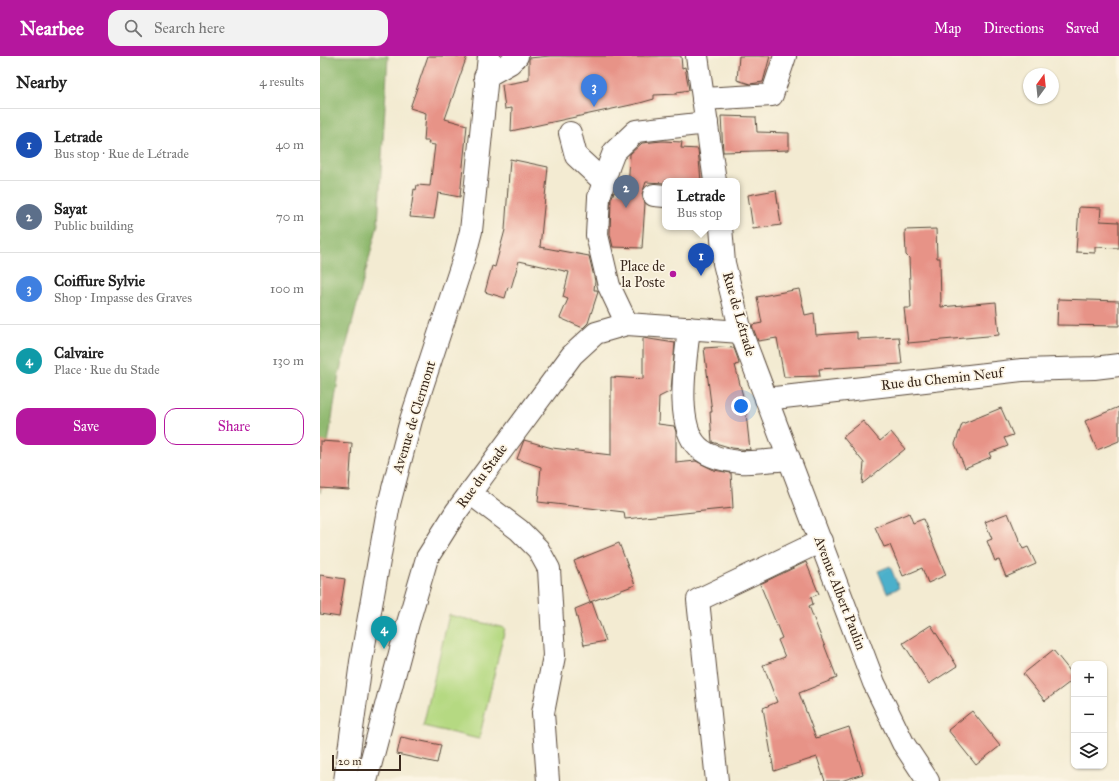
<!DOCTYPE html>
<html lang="en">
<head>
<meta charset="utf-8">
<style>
  body { margin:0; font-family:"IM FELL Great Primer",serif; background:#f2f2f2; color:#222 }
  .controls { position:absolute; right:12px; bottom:12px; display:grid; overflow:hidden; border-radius:8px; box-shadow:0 1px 3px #0004 }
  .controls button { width:36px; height:36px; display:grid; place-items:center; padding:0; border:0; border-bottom:1px solid #e0e0e0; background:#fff; color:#222; font:20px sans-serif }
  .compass { position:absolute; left:703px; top:12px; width:36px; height:36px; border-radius:50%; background:#fff; box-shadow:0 1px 3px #0004; rotate:15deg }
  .scale { position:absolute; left:12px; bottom:10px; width:69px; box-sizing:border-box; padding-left:4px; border:2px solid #3b2a1e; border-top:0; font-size:11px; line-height:14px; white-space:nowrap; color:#3b2a1e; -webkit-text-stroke:3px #fcf5e5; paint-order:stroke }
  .you { position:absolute; left:421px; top:350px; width:14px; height:14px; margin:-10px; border:3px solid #fff; border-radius:50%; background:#1a73e8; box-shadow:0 0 0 6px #1a73e833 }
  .badge { display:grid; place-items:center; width:26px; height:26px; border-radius:50%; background:#b5179e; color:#fff; font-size:13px; font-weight:700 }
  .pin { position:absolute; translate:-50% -33px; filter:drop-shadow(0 1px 2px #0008) }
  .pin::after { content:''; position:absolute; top:21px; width:14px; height:12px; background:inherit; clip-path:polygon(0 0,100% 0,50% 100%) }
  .popup { position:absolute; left:342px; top:122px; width:78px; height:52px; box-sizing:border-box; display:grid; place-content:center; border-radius:8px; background:#fff; filter:drop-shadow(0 1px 3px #0005); font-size:13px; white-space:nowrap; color:#767676 }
  .popup b { font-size:15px; color:#222 }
  .popup::after { content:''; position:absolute; left:50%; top:100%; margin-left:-8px; border:8px solid transparent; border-top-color:#fff }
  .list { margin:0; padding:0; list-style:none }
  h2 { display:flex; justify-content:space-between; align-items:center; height:52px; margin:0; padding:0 16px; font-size:17px }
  h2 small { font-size:13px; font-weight:400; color:#767676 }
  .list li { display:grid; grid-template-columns:26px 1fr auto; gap:12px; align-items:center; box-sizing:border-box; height:72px; padding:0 16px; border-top:1px solid #e0e0e0 }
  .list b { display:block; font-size:15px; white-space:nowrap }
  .list p { margin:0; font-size:13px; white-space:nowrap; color:#767676 }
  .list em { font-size:13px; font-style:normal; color:#767676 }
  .actions { display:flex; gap:8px; padding:12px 16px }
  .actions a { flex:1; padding:9px 0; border:1px solid #b5179e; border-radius:12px; text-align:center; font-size:14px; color:#b5179e }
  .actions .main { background:#b5179e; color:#fff }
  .icon { flex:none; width:22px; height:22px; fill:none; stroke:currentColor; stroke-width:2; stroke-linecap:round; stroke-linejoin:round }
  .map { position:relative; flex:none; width:799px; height:725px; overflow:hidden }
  header { display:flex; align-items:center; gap:24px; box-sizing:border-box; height:56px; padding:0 20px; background:#b5179e; color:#fff }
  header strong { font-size:19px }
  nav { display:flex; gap:22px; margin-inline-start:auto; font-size:14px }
  .search { width:280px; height:36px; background:#f2f2f2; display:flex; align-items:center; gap:10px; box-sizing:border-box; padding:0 14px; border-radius:12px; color:#767676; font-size:15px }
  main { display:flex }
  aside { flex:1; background:#fff }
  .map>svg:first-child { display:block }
</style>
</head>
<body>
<header>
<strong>Nearbee</strong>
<div class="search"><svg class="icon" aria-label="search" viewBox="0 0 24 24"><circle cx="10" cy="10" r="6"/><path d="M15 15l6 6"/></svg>Search here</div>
<nav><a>Map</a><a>Directions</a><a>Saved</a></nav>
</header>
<main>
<aside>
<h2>Nearby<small>4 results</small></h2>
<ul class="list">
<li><span class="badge" style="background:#1a4fb4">1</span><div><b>Letrade</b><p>Bus stop · Rue de Létrade</p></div><em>40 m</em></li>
<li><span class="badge" style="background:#5c6f8a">2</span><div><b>Sayat</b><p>Public building</p></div><em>70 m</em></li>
<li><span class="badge" style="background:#3f7fe0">3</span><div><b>Coiffure Sylvie</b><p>Shop · Impasse des Graves</p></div><em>100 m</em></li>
<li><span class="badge" style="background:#0f9aa8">4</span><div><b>Calvaire</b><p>Place · Rue du Stade</p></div><em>130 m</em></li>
</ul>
<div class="actions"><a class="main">Save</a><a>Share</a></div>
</aside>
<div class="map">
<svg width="799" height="725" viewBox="0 0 799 725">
  <rect width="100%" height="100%" fill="#fcf5e5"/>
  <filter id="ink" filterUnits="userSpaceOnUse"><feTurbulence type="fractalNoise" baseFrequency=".025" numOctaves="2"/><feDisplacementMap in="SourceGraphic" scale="8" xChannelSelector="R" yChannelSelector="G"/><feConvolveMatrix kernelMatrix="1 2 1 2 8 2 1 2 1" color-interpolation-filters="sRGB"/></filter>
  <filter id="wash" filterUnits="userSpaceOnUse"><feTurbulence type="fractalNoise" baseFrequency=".012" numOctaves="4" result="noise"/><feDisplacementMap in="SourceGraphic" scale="16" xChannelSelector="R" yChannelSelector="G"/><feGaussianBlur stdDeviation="0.9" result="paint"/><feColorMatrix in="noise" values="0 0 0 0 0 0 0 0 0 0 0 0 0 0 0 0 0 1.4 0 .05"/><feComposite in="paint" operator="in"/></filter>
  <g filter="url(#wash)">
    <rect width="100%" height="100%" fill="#f3ebd2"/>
    <path fill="#b5d982" stroke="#788250" d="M129,559L185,572L159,683L103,670Z"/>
    <path fill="#90b970" stroke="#667247" d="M0,0H68L58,168L19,318L0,437Z"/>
    <path fill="#4cb0cb" stroke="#446d74" d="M570,510L579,532L567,537L558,515Z"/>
    <g id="blocks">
      <g fill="#e79387">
        <path d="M108,0H147L125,63L147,69L140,141L118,137L114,163L90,161L94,133L96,134L97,129L110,130L115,89L108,88L109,85H104L106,57L90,52Z"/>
        <path d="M230,0H361L362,12L365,11L369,34L357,36V38L334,39V43L320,47L191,75L192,52L185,53L182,29L209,24V2Z"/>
        <path d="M419,0H450L443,26L430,28L417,24Z"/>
        <path d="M401,60L436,61L437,76L469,77V94L403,96Z"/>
        <path d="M342,85L362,86L361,92L378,93L381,125H345V127L326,126L322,138L325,147L322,192L293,191L290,178L291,143L294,136L308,137L310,98L322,87Z"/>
        <path d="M190,103L228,111L220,191L269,200L275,225L274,234H277L278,236L268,267L263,272L240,262L248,243L243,241L249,216L199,205L191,232L188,231L185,242L165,236L172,210L175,211L185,174Z"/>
        <path d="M456,134L461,169L433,173L428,139Z"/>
        <path d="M759,151L781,152L780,165L799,166V192L775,191V197L756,196Z"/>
        <path d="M616,173L617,202H620L621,251L676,246L679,279L588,287L584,252H591L589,202L586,199L585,174Z"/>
        <path d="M479,233L485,259L494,257L496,279L537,276V283L579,281L582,308L499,313L500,320L464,321L457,282L438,285L433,272L432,269L442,267L437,241Z"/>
        <path d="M738,243L799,245V270L737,269Z"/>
        <path d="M323,282L355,287L351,335L339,341L338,368L354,370L356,376V407L376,405L394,414L411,417L413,452L305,463L304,456L218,446L221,411L197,403L204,384L232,392L291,399V321L323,323Z"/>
        <path d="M399,291L414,292L418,303L419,308L415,309L425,348L430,394L412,392L392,386L390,356H392L384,292Z"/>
        <path d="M799,351V385L777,394L765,365Z"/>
        <path d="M681,352L693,379L684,382L688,390L669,397L671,401L645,412L635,388L642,368Z"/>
        <path d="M543,365L560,385L571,376L585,393L542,428L544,407L523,381Z"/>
        <path d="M0,385L32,387L29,434L0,432Z"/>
        <path d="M589,457L593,467L603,463L626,519L608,527L602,512L583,520L570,489L564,491L555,471Z"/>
        <path d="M688,457L703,493L708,491L716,508L686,521L679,504L675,505L667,485L672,483L665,466Z"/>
        <path d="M299,487L315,529L270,546L254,505Z"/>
        <path d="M486,506L499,538L491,541L493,548L489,550L517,622L479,637L496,682L529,671L543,718L521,725H505L497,701L454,715L443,652L457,646L443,609L465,601L458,584L462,582L440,528Z"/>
        <path d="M0,519L25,523L19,561L0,558Z"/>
        <path d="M272,546L286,585L264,589L255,553Z"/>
        <path d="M611,569L637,610L609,628L583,587Z"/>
        <path d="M733,594L754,620V623L725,645L703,618Z"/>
        <path d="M652,655L680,690L656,709L628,674Z"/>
        <path d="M81,681L121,689L117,707L77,698Z"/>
      </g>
    </g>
  </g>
  <g filter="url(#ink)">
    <use href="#blocks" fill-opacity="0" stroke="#574739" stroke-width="1"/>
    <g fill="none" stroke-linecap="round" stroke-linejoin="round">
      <g stroke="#574739" stroke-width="24">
        <g id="minor">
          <path d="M377,0L395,125"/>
          <path d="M165,21L190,7L197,0"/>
          <path d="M383,43L452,39L465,0"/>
          <path d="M250,77L256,100L283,125"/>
          <path d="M334,139L345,140"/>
          <path d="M401,171L404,207L421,276L554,627L583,687L608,725"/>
          <path d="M307,268L289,230L277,179L279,141L289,109L294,96L316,75L387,67"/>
          <path d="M369,272C366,303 354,368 378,391C388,401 407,405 420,406C436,407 453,404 469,403"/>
          <path d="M446,343L702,314L774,312L799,309"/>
          <path d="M150,437L199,474L218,493L229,513L234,600L223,657L228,725"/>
          <path d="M25,725L41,606L69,448L91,364L144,202L151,175L169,0"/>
          <path d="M46,725L88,567L107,502L136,456L252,299L276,277L307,268L421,276"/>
          <path d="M397,725L378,544L501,485"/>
        </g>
      </g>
      <use href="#minor" stroke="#fff" stroke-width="22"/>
    </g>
  </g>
  <circle fill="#b5179e" stroke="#fcf5e5" stroke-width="1.5" cx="353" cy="218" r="4"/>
  <g text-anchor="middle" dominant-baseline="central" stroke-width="3.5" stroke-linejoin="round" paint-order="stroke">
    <g font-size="14" fill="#3b2a1e" stroke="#fcf5e5" text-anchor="end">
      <text x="345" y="210">Place de<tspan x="345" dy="16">la Poste</tspan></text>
    </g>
    <g font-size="14" fill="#3b2a1e" stroke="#fcf5e5">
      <text transform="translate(419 258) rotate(74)">Rue de Létrade</text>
      <text transform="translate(622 323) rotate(-6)">Rue du Chemin Neuf</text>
      <text transform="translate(94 361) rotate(-73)">Avenue de Clermont</text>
      <text transform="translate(162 420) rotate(-54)">Rue du Stade</text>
      <text transform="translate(520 537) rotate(69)">Avenue Albert Paulin</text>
    </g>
  </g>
</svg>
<div class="controls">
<button>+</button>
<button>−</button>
<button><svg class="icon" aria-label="layers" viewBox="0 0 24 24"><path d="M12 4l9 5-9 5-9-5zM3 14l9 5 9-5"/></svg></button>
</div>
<svg class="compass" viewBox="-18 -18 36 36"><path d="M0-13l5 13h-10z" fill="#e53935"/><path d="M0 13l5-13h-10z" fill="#767676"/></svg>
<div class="scale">20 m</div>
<div class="you"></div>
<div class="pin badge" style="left:381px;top:220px;background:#1a4fb4">1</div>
<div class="popup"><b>Letrade</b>Bus stop</div>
<div class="pin badge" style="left:306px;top:152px;background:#5c6f8a">2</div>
<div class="pin badge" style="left:274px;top:51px;background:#3f7fe0">3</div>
<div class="pin badge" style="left:64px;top:593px;background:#0f9aa8">4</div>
</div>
</main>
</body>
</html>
